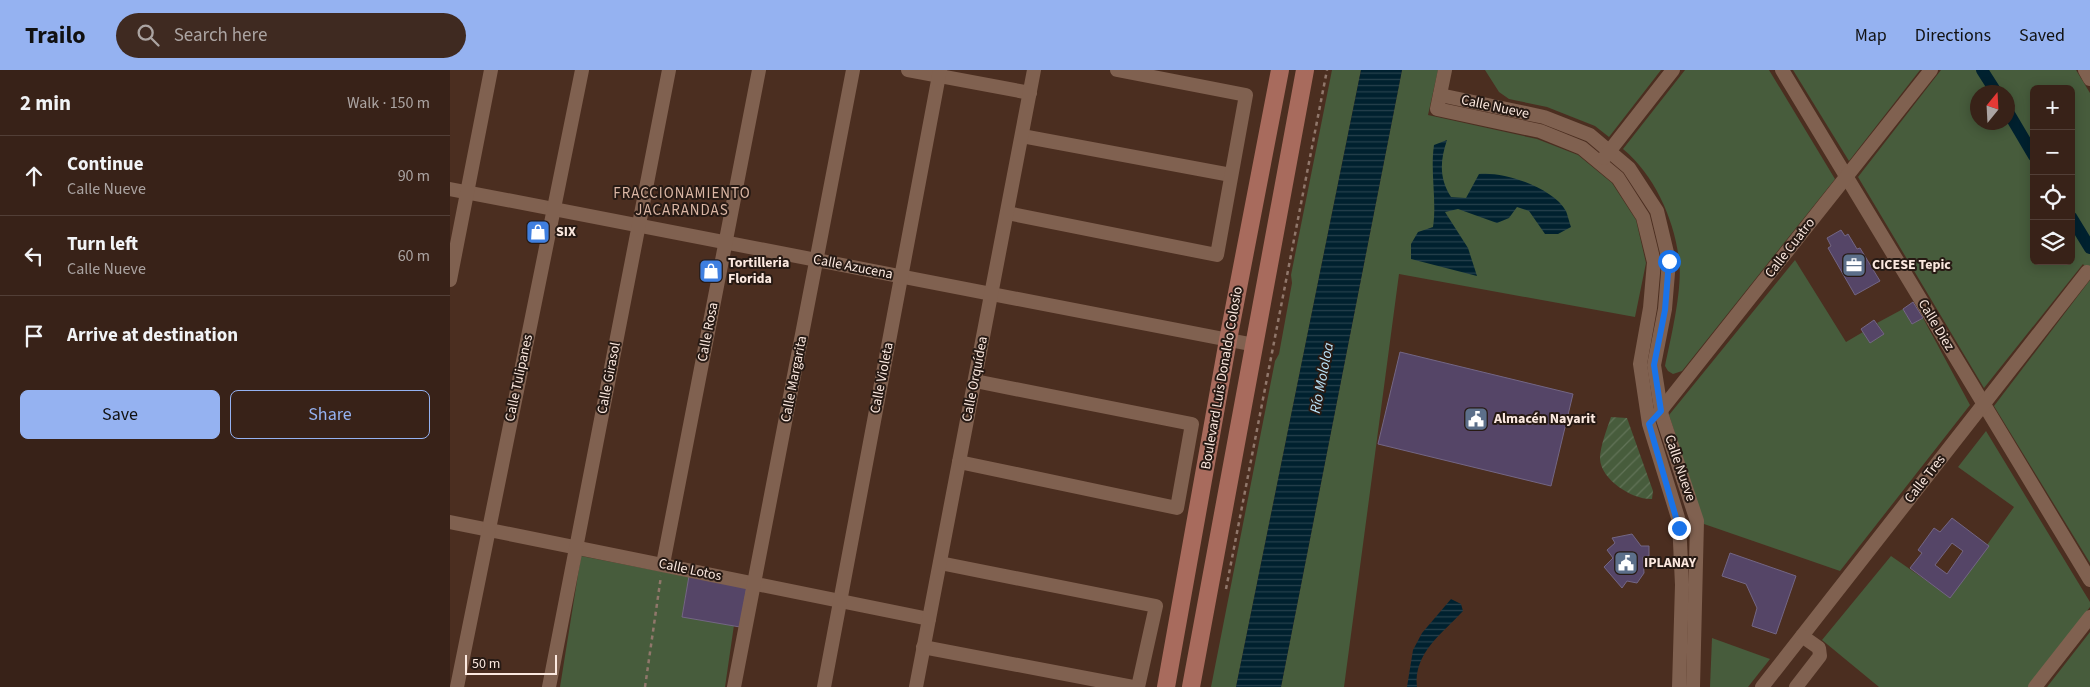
<!DOCTYPE html>
<html lang="en">
<head>
<meta charset="utf-8">
<style>
  body { margin:0; font-family:"Source Sans 3",sans-serif; background:#3f2a21; color:#f1f3f6 }
  .controls { position:absolute; right:15px; top:15px; display:grid; overflow:hidden; border-radius:8px; box-shadow:0 2px 12px #0003 }
  .controls button { width:45px; height:45px; display:grid; place-items:center; padding:0; border:0; border-bottom:1px solid #523f37; background:#382218; color:#f1f3f6; font:25px sans-serif }
  .compass { position:absolute; left:1520px; top:15px; width:45px; height:45px; border-radius:50%; background:#382218; box-shadow:0 2px 12px #0003; rotate:18deg }
  .scale { position:absolute; left:15px; bottom:12px; width:92px; box-sizing:border-box; padding-left:5px; border:2px solid #fbe8df; border-top:0; font-size:14px; line-height:18px; white-space:nowrap; color:#fbe8df; -webkit-text-stroke:4px #271a14; paint-order:stroke }
  .stop { position:absolute; width:15px; height:15px; margin:-11px; border:4px solid #1a73e8; border-radius:50%; background:#fff }
  .stop.end { background:#1a73e8; border-color:#fff; box-shadow:0 1px 5px #0008 }
  .list { margin:0; padding:0; list-style:none }
  h2 { display:flex; justify-content:space-between; align-items:center; height:65px; margin:0; padding:0 20px; font-size:21px }
  h2 small { font-size:16px; font-weight:400; color:#aba4a2 }
  .list li { display:grid; grid-template-columns:32px 1fr auto; gap:15px; align-items:center; box-sizing:border-box; height:80px; padding:0 20px; border-top:1px solid #523f37 }
  .list b { display:block; font-size:19px; white-space:nowrap }
  .list p { margin:0; font-size:16px; white-space:nowrap; color:#aba4a2 }
  .list em { font-size:16px; font-style:normal; color:#aba4a2 }
  .actions { display:flex; gap:10px; padding:15px 20px }
  .actions a { flex:1; padding:11px 0; border:1px solid #95b2f1; border-radius:8px; text-align:center; font-size:18px; color:#95b2f1 }
  .actions .main { background:#95b2f1; color:#111 }
  .icon { flex:none; width:28px; height:28px; fill:none; stroke:currentColor; stroke-width:2; stroke-linecap:round; stroke-linejoin:round }
  .map { position:relative; flex:none; width:1640px; height:617px; overflow:hidden }
  header { display:flex; align-items:center; gap:30px; box-sizing:border-box; height:70px; padding:0 25px; background:#95b2f1; color:#111 }
  header strong { font-size:24px }
  nav { display:flex; gap:28px; margin-inline-start:auto; font-size:18px }
  .search { width:350px; height:45px; background:#3f2a21; display:flex; align-items:center; gap:12px; box-sizing:border-box; padding:0 18px; border-radius:28px; color:#aba4a2; font-size:19px }
  main { display:flex }
  aside { flex:1; background:#382218 }
  .map>svg:first-child { display:block }
</style>
</head>
<body>
<header>
<strong>Trailo</strong>
<div class="search"><svg class="icon" aria-label="search" viewBox="0 0 24 24"><circle cx="10" cy="10" r="6"/><path d="M15 15l6 6"/></svg>Search here</div>
<nav><a>Map</a><a>Directions</a><a>Saved</a></nav>
</header>
<main>
<aside>
<h2>2 min<small>Walk · 150 m</small></h2>
<ul class="list">
<li><svg class="icon" aria-label="ahead" viewBox="0 0 24 24"><path d="M12 20V5M6 11l6-6 6 6"/></svg><div><b>Continue</b><p>Calle Nueve</p></div><em>90 m</em></li>
<li><svg class="icon" aria-label="left" viewBox="0 0 24 24"><path d="M17 20v-9H6M10 6l-5 5 5 5"/></svg><div><b>Turn left</b><p>Calle Nueve</p></div><em>60 m</em></li>
<li><svg class="icon" aria-label="arrive" viewBox="0 0 24 24"><path d="M6 21V4h12l-3 4 3 4H6"/></svg><div><b>Arrive at destination</b></div></li>
</ul>
<div class="actions"><a class="main">Save</a><a>Share</a></div>
</aside>
<div class="map">
<svg width="1640" height="617" viewBox="0 0 1640 617">
  <defs>
    <pattern id="garden-furrows" width="10" height="10" patternUnits="userSpaceOnUse" patternTransform="scale(1.25)"><rect width="10" height="10" fill="#475c3c"/><path d="M-1 1l2-2M0 10L10 0M9 11l2-2" fill="none" stroke="#627358"/></pattern>
    <pattern id="water-rules" width="6" height="5" patternUnits="userSpaceOnUse" patternTransform="scale(1.25)"><rect width="6" height="5" fill="#00212f"/><path d="M0 2.5h6" fill="none" stroke="#26414d"/></pattern>
  </defs>
  <rect width="100%" height="100%" fill="#4b2e20"/>
  <g fill="#475c3c" fill-rule="evenodd">
    <path d="M882,0H911L786,617H761L825,291L829,284L842,213L841,205Z"/>
    <path d="M952,0H988L978,45L1087,69L1128,85L1162,113L1186,150L1196,193L1185,247L949,204L894,617H831Z"/>
    <path d="M1035,0H1211L1159,67L1145,56L1097,37L1059,29L1049,22Z"/>
    <path d="M1235,0H1319L1385,109L1232,301L1223,304L1218,301L1215,296C1221,267 1233,218 1229,189C1224,149 1205,106 1173,79Z"/>
    <path d="M1343,0H1470L1399,91Z"/>
    <path d="M1491,0H1626L1640,23V204L1633,194L1534,318L1408,107ZM1584,19H1621V191H1584ZM1528,22H1558V52H1528Z"/>
    <path d="M1345,190L1396,272L1413,262L1434,264L1427,253L1453,239L1462,254L1473,248L1520,335L1390,501L1254,454L1219,345Z"/>
    <path d="M1640,210V493L1544,336Z"/>
    <path d="M1536,361L1640,532V537L1579,617H1429L1372,570L1441,486L1500,527L1564,437L1508,397Z"/>
    <path d="M131,486L239,507L232,546L284,555L275,617H110Z"/>
    <path d="M1640,562V617H1597Z"/>
    <path d="M1262,568L1320,589L1298,617H1260Z"/>
  </g>
  <path fill="url(#garden-furrows)" d="M1161,347L1177,348L1203,421L1202,429C1183,430 1151,410 1150,389C1150,376 1157,359 1161,347Z"/>
  <g fill="url(#water-rules)">
    <path d="M911,0H952L831,617H786Z"/>
    <path d="M997,70C990,91 989,108 1001,127L1016,128L1029,104C1054,101 1103,118 1116,141C1118,146 1119,152 1121,157L1108,164H1095L1079,141L1067,137L1059,148L1047,153L1008,139L995,142L1018,178L1027,206L961,189V174L968,162L983,157C987,131 980,102 984,75Z"/>
    <path d="M1001,529L1011,534L1013,541C993,563 963,583 967,617H957L963,580L972,563Z"/>
  </g>
  <g fill="none" stroke-linecap="round" stroke-linejoin="round">
    <g stroke="#00212f" stroke-width="12">
      <path d="M1532,0L1546,22"/>
      <path d="M1558,42L1584,86"/>
      <path d="M1621,147L1640,178"/>
    </g>
  </g>
  <g fill="#554567" stroke="#736684" fill-rule="evenodd">
    <path d="M1391,160L1395,166L1398,164L1407,179L1410,178L1430,211L1405,225L1378,178L1381,176L1377,168Z"/>
    <path d="M1463,232L1473,248L1462,254L1453,239Z"/>
    <path d="M1424,250L1434,264L1420,273L1411,259Z"/>
    <path d="M950,282L1123,324L1101,416L928,374Z"/>
    <path d="M1502,448L1539,476L1500,528L1460,498L1472,483L1468,480L1484,458L1490,462ZM1502,473L1513,481L1497,504L1485,495Z"/>
    <path d="M1182,464L1191,476H1199V486L1193,487L1194,503L1187,513L1177,511L1172,518L1154,497L1163,488L1157,480L1165,473L1162,468Z"/>
    <path d="M1280,483L1346,506L1326,564L1302,556L1307,538L1296,514L1272,506Z"/>
    <path d="M239,506L297,517L290,557L232,547Z"/>
  </g>
  <g fill="none" stroke-linecap="round" stroke-linejoin="round">
    <g stroke="#90776b" stroke-width="2.5" stroke-dasharray="4 4" stroke-linecap="butt">
      <path d="M776,519L877,0"/>
      <path d="M195,617L211,506"/>
    </g>
    <g stroke="#806150" stroke-width="14">
      <path d="M458,0L580,23"/>
      <path d="M995,0L987,39L1090,61L1132,78L1168,108L1193,147L1204,192L1200,238L1190,294L1199,354L1229,451L1232,515L1229,617"/>
      <path d="M1332,0L1640,510"/>
      <path d="M1635,0L1640,9"/>
      <path d="M990,25L1094,47L1140,65L1179,98L1207,141L1219,191L1215,239L1204,295L1212,346L1247,451L1243,617"/>
      <path d="M572,66L781,105"/>
      <path d="M1154,88L1223,0"/>
      <path d="M0,119L805,275"/>
      <path d="M557,143L767,185L796,25L667,0"/>
      <path d="M0,210L41,0"/>
      <path d="M1208,344L1481,0"/>
      <path d="M509,392L727,438L742,354L525,311"/>
      <path d="M0,452L479,549"/>
      <path d="M490,493L706,536L688,617"/>
      <path d="M213,494L309,0"/>
      <path d="M473,577L683,617"/>
      <path d="M7,617L132,0"/>
      <path d="M99,617L219,0"/>
      <path d="M284,617L403,0"/>
      <path d="M374,617L490,0"/>
      <path d="M466,617L584,0"/>
      <path d="M1312,617L1637,202"/>
      <path d="M1346,617L1370,586L1369,578L1352,566"/>
      <path d="M1585,617L1640,547"/>
    </g>
    <g stroke="#a86b5d" stroke-width="18">
      <path d="M716,617L778,270L830,0"/>
      <path d="M741,617L855,0"/>
    </g>
  </g>
  <g fill="none" stroke-linecap="round" stroke-linejoin="round">
    <path stroke="#1a73e8" stroke-width="6" d="M1219,191L1215,240L1204,295L1211,341L1199,354L1229,458"/>
  </g>
  <defs>
    <g id="shop-square" transform="scale(1.25)"><rect x="-9" y="-9" width="18" height="18" rx="4" fill="#3f7fe0" stroke="#271a14"/><path d="M-5-2.5h2.3a2.7 3.5 0 0 1 5.4 0H5L5.5 6h-11ZM-1.5-2.5h3a1.5 2.3 0 0 0-3 0Z" fill="#fff"/></g>
    <g id="office-square" transform="scale(1.25)"><rect x="-9" y="-9" width="18" height="18" rx="4" fill="#5c6f8a" stroke="#271a14"/><path d="M-6-3h4V-5.5h4V-3h4V5H-6ZM-1-4.5V-3h2v-1.5ZM-6 0V1H6V0Z" fill="#fff"/></g>
    <g id="civic-square" transform="scale(1.25)"><rect x="-9" y="-9" width="18" height="18" rx="4" fill="#5c6f8a" stroke="#271a14"/><path d="M-.6-6.5H3V-4.5H.6V-3L4-1V1h2V6H-6V1h2V-1L-.6-3ZM-1.2 2.5V6h2.4V2.5Z" fill="#fff"/></g>
  </defs>
  <g fill-rule="evenodd">
    <use href="#shop-square" x="88" y="162"/>
    <use href="#office-square" x="1404" y="195"/>
    <use href="#shop-square" x="261" y="201"/>
    <use href="#civic-square" x="1026" y="349"/>
    <use href="#civic-square" x="1176" y="493"/>
  </g>
  <g text-anchor="middle" dominant-baseline="central" stroke-width="4" stroke-linejoin="round" paint-order="stroke">
    <g font-size="14" fill="#fbe8df" stroke="#271a14">
      <text transform="translate(1045 37) rotate(12)">Calle Nueve</text>
      <text transform="translate(1340 178) rotate(-52)">Calle Cuatro</text>
      <text transform="translate(403 197) rotate(11)">Calle Azucena</text>
      <text transform="translate(1486 255) rotate(59)">Calle Diez</text>
      <text transform="translate(258 262) rotate(-79)">Calle Rosa</text>
      <text transform="translate(69 308) rotate(-78)">Calle Tulipanes</text>
      <text transform="translate(159 308) rotate(-79)">Calle Girasol</text>
      <text transform="translate(432 308) rotate(-79)">Calle Violeta</text>
      <text transform="translate(772 308) rotate(-80)">Boulevard Luis Donaldo Colosio</text>
      <text transform="translate(344 309) rotate(-79)">Calle Margarita</text>
      <text transform="translate(525 309) rotate(-79)">Calle Orquídea</text>
      <text transform="translate(1230 398) rotate(71)">Calle Nueve</text>
      <text transform="translate(1475 409) rotate(-52)">Calle Tres</text>
      <text transform="translate(240 500) rotate(12)">Calle Lotos</text>
    </g>
    <g font-size="14" font-weight="bold" fill="#fbe8df" stroke="#271a14" text-anchor="start">
      <text x="106" y="162">SIX</text>
      <text x="278" y="193">Tortilleria<tspan x="278" dy="16">Florida</tspan></text>
      <text x="1422" y="195">CICESE Tepic</text>
      <text x="1044" y="349">Almacén Nayarit</text>
      <text x="1194" y="493">IPLANAY</text>
    </g>
    <g font-size="15" letter-spacing="1" fill="#dbb7a5" stroke="#271a14">
      <text x="232" y="123">FRACCIONAMIENTO<tspan x="232" dy="17">JACARANDAS</tspan></text>
    </g>
    <g font-size="15" font-style="italic" fill="#bbe4fa" stroke="#271a14">
      <text transform="translate(872 308) rotate(-79)">Río Mololoa</text>
    </g>
  </g>
</svg>
<div class="controls">
<button>+</button>
<button>−</button>
<button><svg class="icon" aria-label="locate" viewBox="0 0 24 24"><circle cx="12" cy="12" r="6"/><path d="M12 2v4M12 18v4M2 12h4M18 12h4"/></svg></button>
<button><svg class="icon" aria-label="layers" viewBox="0 0 24 24"><path d="M12 4l9 5-9 5-9-5zM3 14l9 5 9-5"/></svg></button>
</div>
<svg class="compass" viewBox="-18 -18 36 36"><path d="M0-13l5 13h-10z" fill="#e53935"/><path d="M0 13l5-13h-10z" fill="#aba4a2"/></svg>
<div class="scale">50 m</div>
<div class="stop" style="left:1219px;top:191px"></div>
<div class="stop end" style="left:1229px;top:458px"></div>
</div>
</main>
</body>
</html>
